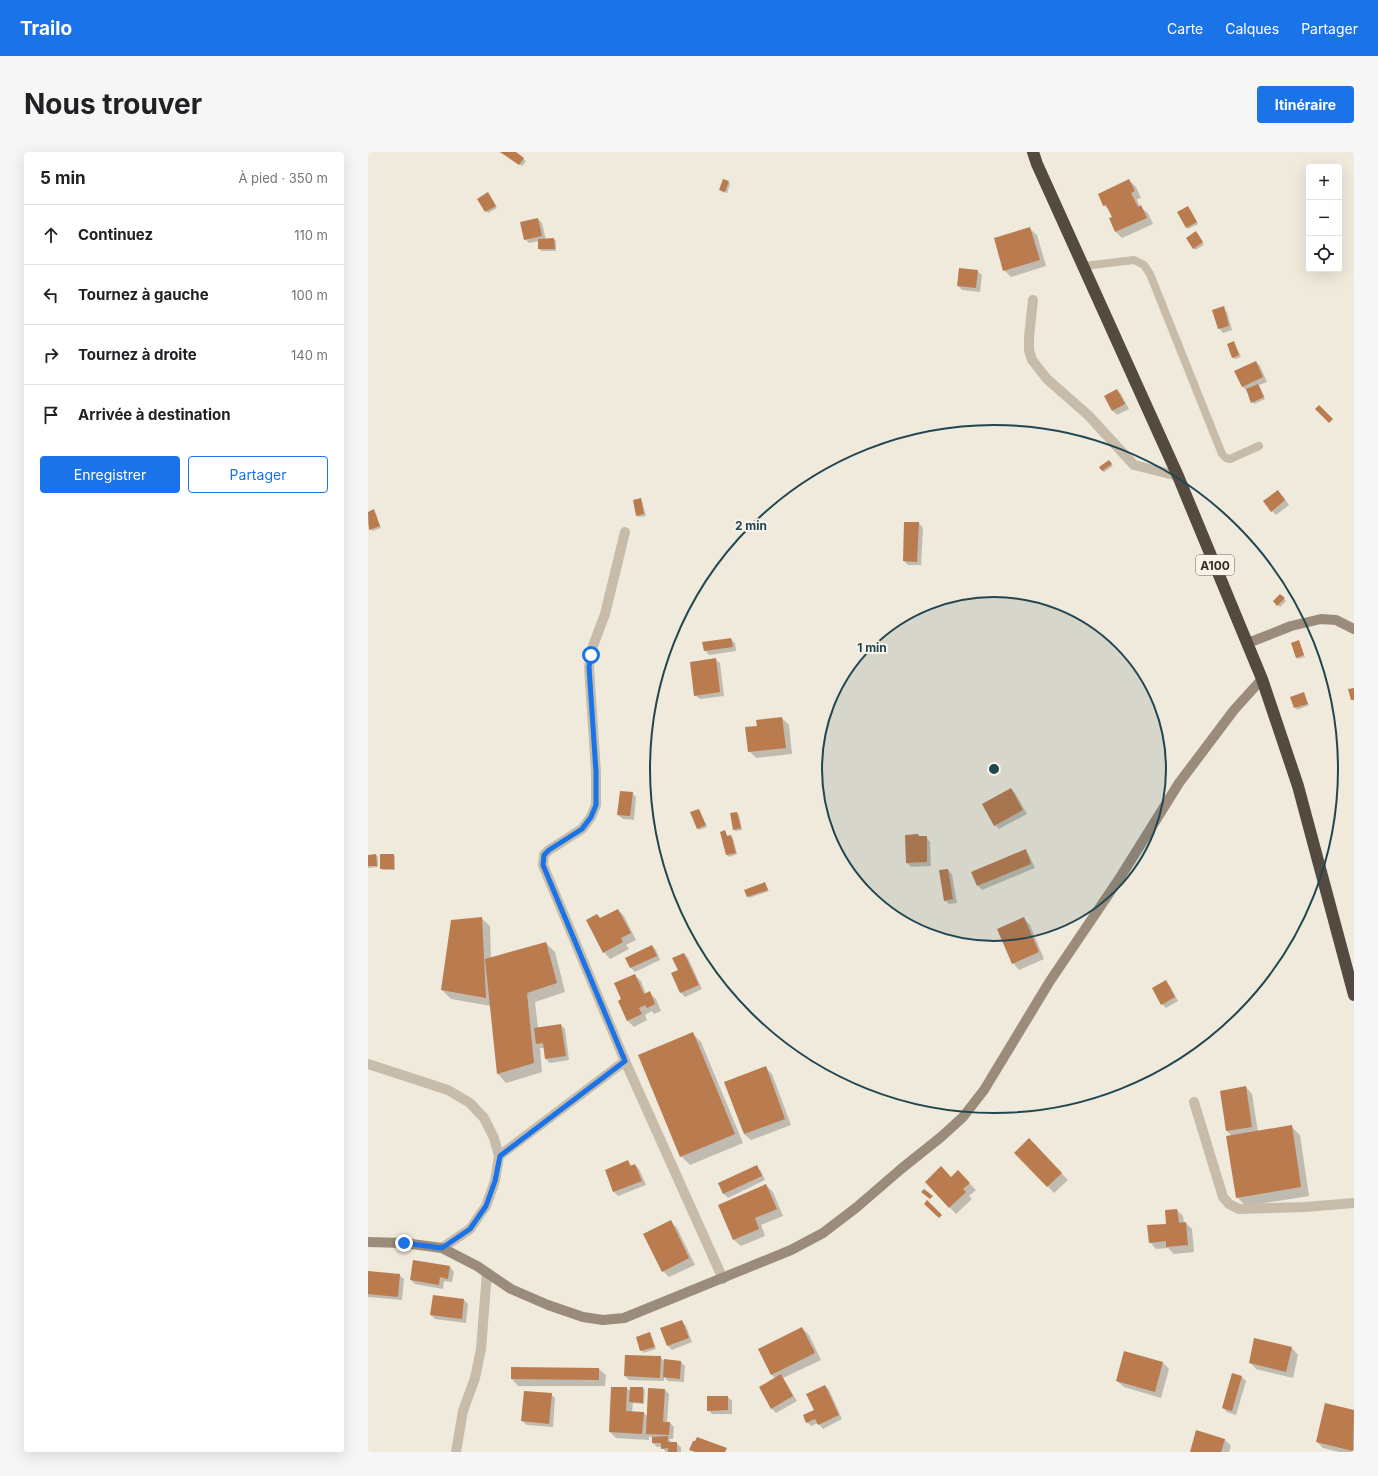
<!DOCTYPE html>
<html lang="fr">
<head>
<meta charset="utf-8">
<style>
  body { margin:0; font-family:Inter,sans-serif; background:#f6f6f6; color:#202124 }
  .controls { position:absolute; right:12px; top:12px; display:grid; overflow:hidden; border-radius:4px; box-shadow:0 4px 16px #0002 }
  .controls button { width:36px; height:36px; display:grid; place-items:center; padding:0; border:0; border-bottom:1px solid #e0e0e0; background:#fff; color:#202124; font:20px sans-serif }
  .stop { position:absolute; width:12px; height:12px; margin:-9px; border:3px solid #1a73e8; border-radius:50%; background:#fff }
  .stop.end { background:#1a73e8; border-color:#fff; box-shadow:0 1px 4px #0008 }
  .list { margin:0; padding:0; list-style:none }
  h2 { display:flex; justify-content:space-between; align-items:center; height:52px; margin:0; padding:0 16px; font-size:17px }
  h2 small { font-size:13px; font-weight:400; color:#757577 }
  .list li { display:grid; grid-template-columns:26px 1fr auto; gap:12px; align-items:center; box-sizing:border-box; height:60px; padding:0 16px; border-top:1px solid #e0e0e0 }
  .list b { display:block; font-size:15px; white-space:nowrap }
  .list em { font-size:13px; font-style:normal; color:#757577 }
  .actions { display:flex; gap:8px; padding:12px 16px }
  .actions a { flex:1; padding:9px 0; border:1px solid #1a73e8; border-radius:4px; text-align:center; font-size:14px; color:#1a73e8 }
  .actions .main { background:#1a73e8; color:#fff }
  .icon { flex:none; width:22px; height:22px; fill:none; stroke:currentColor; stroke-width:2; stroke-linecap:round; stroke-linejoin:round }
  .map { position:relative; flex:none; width:986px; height:1300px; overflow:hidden; border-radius:4px }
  header { display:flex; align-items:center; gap:24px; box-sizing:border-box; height:56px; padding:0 20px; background:#1a73e8; color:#fff }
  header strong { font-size:19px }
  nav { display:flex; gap:22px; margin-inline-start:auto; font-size:14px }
  .intro { display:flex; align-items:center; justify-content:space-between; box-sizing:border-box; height:96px; padding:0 24px }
  h1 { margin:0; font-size:28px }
  .button { padding:10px 18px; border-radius:4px; background:#1a73e8; color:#fff; font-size:14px; font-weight:700 }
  main { display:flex; gap:24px; padding:0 24px }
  aside { flex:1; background:#fff; border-radius:4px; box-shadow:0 4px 16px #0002 }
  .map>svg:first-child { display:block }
</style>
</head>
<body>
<header>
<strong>Trailo</strong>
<nav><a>Carte</a><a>Calques</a><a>Partager</a></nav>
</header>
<div class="intro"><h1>Nous trouver</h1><a class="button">Itinéraire</a></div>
<main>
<aside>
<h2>5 min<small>À pied · 350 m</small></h2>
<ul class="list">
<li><svg class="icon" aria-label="ahead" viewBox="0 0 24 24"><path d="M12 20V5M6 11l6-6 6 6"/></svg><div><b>Continuez</b></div><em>110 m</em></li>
<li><svg class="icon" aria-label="left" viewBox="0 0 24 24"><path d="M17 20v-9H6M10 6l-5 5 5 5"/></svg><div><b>Tournez à gauche</b></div><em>100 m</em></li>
<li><svg class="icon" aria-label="right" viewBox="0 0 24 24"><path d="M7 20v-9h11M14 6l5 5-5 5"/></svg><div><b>Tournez à droite</b></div><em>140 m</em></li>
<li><svg class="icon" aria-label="arrive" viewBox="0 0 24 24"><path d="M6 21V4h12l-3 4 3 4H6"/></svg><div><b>Arrivée à destination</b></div></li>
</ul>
<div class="actions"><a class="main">Enregistrer</a><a>Partager</a></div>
</aside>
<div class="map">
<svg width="986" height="1300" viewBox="0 0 986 1300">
  <rect width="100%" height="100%" fill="#efeadc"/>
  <g fill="#0003">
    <path d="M133,0H146L158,9L154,14Z"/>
    <path d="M761,28L768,35L773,46L769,47L772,55L780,61L785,72L754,86L748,80L742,67L745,65L743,60L736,53Z"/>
    <path d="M361,30L362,32L359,41L354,40L353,38Z"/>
    <path d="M120,41L129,56L120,61L111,47Z"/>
    <path d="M822,57L830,72L820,77L819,75Z"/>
    <path d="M170,67L174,71L178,88L186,87L188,89V99H173L171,97V89L161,91L157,87Z"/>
    <path d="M662,77L669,83L678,114L643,125L636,118Z"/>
    <path d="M830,82L836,93L827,98L819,86Z"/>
    <path d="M609,119L614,123L612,140L594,138L590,134Z"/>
    <path d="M855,156L859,160L864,178L855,181L851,176Z"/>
    <path d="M866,190L873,205L867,207L865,206Z"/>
    <path d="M888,210L892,214L899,230L891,233L897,247L886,252L879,239L875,235L868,219Z"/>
    <path d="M749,238L753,242L761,257L749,263L745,259L737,244Z"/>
    <path d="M742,311L745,314L736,320L734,319Z"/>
    <path d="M914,343L921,353L908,363L904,359Z"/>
    <path d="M273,347L274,349L278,364L271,365L269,364Z"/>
    <path d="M6,359L13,376L4,379L0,372V361Z"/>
    <path d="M551,371L555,376L553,413H540L536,409Z"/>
    <path d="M912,443L918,449L912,455L906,449Z"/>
    <path d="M363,487L367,491L368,499L341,503L337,498Z"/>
    <path d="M931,490L937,505L930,507L928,505Z"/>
    <path d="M347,507L352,511L356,544L332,547L327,543Z"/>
    <path d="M935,541L941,553L929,558L924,545Z"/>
    <path d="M414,566L421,573L424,602L388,606L381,599L390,575Z"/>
    <path d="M643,637L647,641L659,662L631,677L627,673Z"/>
    <path d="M264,641L268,645L266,668L255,667L250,663Z"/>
    <path d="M331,658L339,675L331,678L330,676Z"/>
    <path d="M369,661L371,663L374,678L368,679L366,678Z"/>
    <path d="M357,679L360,685L363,684L365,686L369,702L361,705L359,703Z"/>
    <path d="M552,685H558L562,690L563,714L543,715L539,711Z"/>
    <path d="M657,699L661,703L667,716L614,738L610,734Z"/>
    <path d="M8,703L10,705V715L0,716V704Z"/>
    <path d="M25,703L27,705V718H15L13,716Z"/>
    <path d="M580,718L584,722L589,751L581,752L577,748Z"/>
    <path d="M397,732L401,739L381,746L380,745Z"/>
    <path d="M250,758L256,764L268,788L258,793L261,797L242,807L236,800L229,763L233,767Z"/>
    <path d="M113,766L122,774L123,806L178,791L187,800L197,840L167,850L170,876L193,873L197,877L201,908L182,911L178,907L177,896H172L174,920L138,931L130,922L123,854L83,847L74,838Z"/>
    <path d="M655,766L662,773L676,807L651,818L645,811Z"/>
    <path d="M284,794L288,798L292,808L267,820L263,816L259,807Z"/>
    <path d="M316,802L320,806L334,837L317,845L313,841L305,822L311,819Z"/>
    <path d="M266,823L273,829L278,842L281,841L288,847L293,859L286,862L284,859L277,863L279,868L266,875L259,868L254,848Z"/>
    <path d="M797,830L802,834L810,849L798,856L794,852Z"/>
    <path d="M324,881L333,890L375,991L322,1013L313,1004Z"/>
    <path d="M397,915L404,922L423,973L383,988L376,982Z"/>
    <path d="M878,935L884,942L890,980L923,974L932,983L941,1044L878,1054L869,1045L864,984L859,979L853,939Z"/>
    <path d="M661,988L700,1028L686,1041L648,1001Z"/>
    <path d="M260,1009L264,1014L267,1013L271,1017L278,1033L250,1044L246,1040L238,1018Z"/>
    <path d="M389,1015L393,1019L397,1028L360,1046L356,1042L352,1032Z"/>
    <path d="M590,1020L608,1038L601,1044L604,1047L588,1062L558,1030L583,1026Z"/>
    <path d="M398,1033L405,1040L415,1064L393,1073L397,1084L373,1094L366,1088L352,1053Z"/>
    <path d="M809,1058L815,1064L816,1071H818L824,1077L826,1100L806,1102L800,1096L788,1097L782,1090L799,1072Z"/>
    <path d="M303,1070L309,1076L327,1113L301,1125L295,1119Z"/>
    <path d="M82,1115L86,1120L84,1130L76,1129L75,1137L47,1132L43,1128Z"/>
    <path d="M0,1120L31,1123L36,1127L34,1148L0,1145Z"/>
    <path d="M96,1148L100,1152L98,1171L67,1167L63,1163Z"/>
    <path d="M314,1169L318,1174L324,1190L304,1198L300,1194L294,1177Z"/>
    <path d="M434,1176L441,1183L453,1208L415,1226L429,1249L408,1261L404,1257L408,1227L403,1222Z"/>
    <path d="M282,1182L288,1197L275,1201L269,1185Z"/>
    <path d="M924,1196L930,1203L925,1226L888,1217L882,1210Z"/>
    <path d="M292,1205L297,1210H313L317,1214L316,1230L300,1229L296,1225V1229L261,1228L257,1224Z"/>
    <path d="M795,1211L801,1217L793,1246L756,1235L749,1229Z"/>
    <path d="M144,1216L231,1217L238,1223L237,1234H150L144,1227Z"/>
    <path d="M865,1222L874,1225L878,1229L868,1263L859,1260L855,1256Z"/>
    <path d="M457,1234L461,1238L474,1267L455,1277L450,1271L443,1274L439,1270L447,1259Z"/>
    <path d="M259,1236L263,1240L275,1236L277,1238L276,1252L265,1251L264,1260H275L280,1265L297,1238L301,1242L299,1271H302L306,1275L305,1287H301L304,1291H308L313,1295V1300H298L294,1295H289L285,1291V1286L281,1284V1288L248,1286L242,1280Z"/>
    <path d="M183,1242L187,1246L185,1275L159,1273L154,1269Z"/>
    <path d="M360,1245L364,1249V1262H344L340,1258Z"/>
    <path d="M958,1252L986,1259V1300H971L955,1296L949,1290Z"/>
    <path d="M856,1287L863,1294L861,1300H823Z"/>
  </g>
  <g fill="#ba7c4f">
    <path d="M132,0H148L156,6L151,13Z"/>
    <path d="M355,27L361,29L357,40L351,38Z"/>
    <path d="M761,27L767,39L763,41L770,55L773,53L779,66L747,80L741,66L744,65L738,53L735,54L730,42Z"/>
    <path d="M120,40L128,54L117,60L109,47Z"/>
    <path d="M820,54L829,70L818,76L809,60Z"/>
    <path d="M170,66L174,84L156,88L152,70Z"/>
    <path d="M662,75L672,108L635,119L626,86Z"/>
    <path d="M828,79L835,90L825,97L818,86Z"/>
    <path d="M186,86L187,97H170V87Z"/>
    <path d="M591,116L610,118L608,136L589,134Z"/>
    <path d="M856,154L861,174L850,177L844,158Z"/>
    <path d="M866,189L871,203L864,206L859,192Z"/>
    <path d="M888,209L895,225L874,235L866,219Z"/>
    <path d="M890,232L896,245L883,251L878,237Z"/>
    <path d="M749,237L757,252L744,259L736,244Z"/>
    <path d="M951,253L965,267L961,271L947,257Z"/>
    <path d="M741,308L744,312L734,319L731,315Z"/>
    <path d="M910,338L917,348L903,360L895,349Z"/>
    <path d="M273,346L276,362L268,364L265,348Z"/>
    <path d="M6,357L12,374L1,378L0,360Z"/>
    <path d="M536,370H551L549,410L535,409Z"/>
    <path d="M912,442L917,446L909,454L905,449Z"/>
    <path d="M363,486L365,495L336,499L334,490Z"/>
    <path d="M931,488L936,503L928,506L923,491Z"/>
    <path d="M348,506L352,540L326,544L322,510Z"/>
    <path d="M986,536V548H983L980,537Z"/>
    <path d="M936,540L940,552L926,556L922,545Z"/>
    <path d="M414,565L418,596L380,600L377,575L389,574L388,568Z"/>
    <path d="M643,636L655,658L626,674L614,652Z"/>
    <path d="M252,639L265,640L262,664L249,663Z"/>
    <path d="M331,657L338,673L329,677L322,660Z"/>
    <path d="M369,660L373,676L365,678L362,661Z"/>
    <path d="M357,678L359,684L363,683L368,701L358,703L352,680Z"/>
    <path d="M550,682L551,684H559V710L538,711L537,683Z"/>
    <path d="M658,697L663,712L609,734L603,720Z"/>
    <path d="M8,702L9,714H0V703Z"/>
    <rect x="12" y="702" width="14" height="15"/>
    <path d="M580,717L585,747L576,749L571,718Z"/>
    <path d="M397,730L400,738L379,745L376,738Z"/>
    <path d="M250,757L263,781L253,786L255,790L235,801L218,768L229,762L232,766Z"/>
    <path d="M114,765L118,846L73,838L83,768Z"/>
    <path d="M656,765L671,800L644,812L629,777Z"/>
    <path d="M178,790L189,831L159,841L166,911L129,922L117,807Z"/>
    <path d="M284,793L289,804L262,816L257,806Z"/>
    <path d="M316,801L331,833L312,841L303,821L310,818L304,806Z"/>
    <path d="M267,822L276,842L282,839L287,852L279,856L277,853L271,856L274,862L259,869L250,849L253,847L246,831Z"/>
    <path d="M798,828L807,845L793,853L784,836Z"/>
    <path d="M193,872L198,904L177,907L175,891L168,892L166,876Z"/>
    <path d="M325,880L367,982L312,1005L270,903Z"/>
    <path d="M398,914L417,967L376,982L356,930Z"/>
    <path d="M878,934L884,975L858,979L852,939Z"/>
    <path d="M924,973L933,1035L868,1046L858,984Z"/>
    <path d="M661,986L694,1021L679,1035L646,1001Z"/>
    <path d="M260,1008L262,1014L267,1012L274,1029L245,1040L237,1018Z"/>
    <path d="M389,1013L394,1024L355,1042L350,1031Z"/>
    <path d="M573,1014L583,1025L590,1018L602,1031L595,1037L598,1040L581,1056L557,1030Z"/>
    <path d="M398,1032L409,1057L387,1066L391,1077L365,1088L350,1053Z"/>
    <path d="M556,1037L565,1044L562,1047L553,1040Z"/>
    <path d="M559,1048L574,1063L571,1066L556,1052Z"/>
    <path d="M809,1057L811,1071L818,1070L820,1093L798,1095V1089L781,1091L779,1073L798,1072L797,1058Z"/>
    <path d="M303,1068L321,1106L294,1120L275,1082Z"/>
    <path d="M45,1108L82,1114L80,1127L72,1125L71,1133L42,1128Z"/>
    <path d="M0,1119L32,1122L30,1145L0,1142Z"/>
    <path d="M65,1143L96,1147L94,1167L62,1163Z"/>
    <path d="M314,1168L321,1186L299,1194L292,1176Z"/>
    <path d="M434,1175L447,1201L403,1223L390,1197Z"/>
    <path d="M282,1180L287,1195L272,1199L268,1185Z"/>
    <path d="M886,1186L924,1195L918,1220L881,1211Z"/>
    <path d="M756,1199L795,1210L787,1240L748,1229Z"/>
    <path d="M257,1203L293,1204L292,1226L256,1224Z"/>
    <path d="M296,1207L313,1209L312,1227L295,1225Z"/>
    <path d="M143,1215L231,1216V1228L143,1227Z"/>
    <path d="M864,1221L874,1224L864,1259L854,1256Z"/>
    <path d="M413,1222L425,1244L403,1257L391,1235Z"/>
    <path d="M457,1233L471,1263L450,1273L447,1267L438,1271L435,1263L446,1258L438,1242Z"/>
    <path d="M243,1235H259L258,1259L276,1260L274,1282L241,1280Z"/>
    <path d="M262,1235H275V1251L261,1250Z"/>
    <path d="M280,1236L297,1237L295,1270H302L301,1283L278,1282Z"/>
    <path d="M156,1239L184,1241L181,1272L153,1269Z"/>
    <path d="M339,1244H360V1258L339,1259Z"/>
    <path d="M957,1251L986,1258L985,1299L948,1290Z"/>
    <path d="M828,1278L857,1287L853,1300H822Z"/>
    <path d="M300,1284V1290H309V1300H300V1296L293,1297V1291H284V1285Z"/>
    <path d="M329,1285L359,1296L357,1300H327L321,1298L325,1289H327Z"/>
  </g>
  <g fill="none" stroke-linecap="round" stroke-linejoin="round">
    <path stroke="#c6bca9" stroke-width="8" d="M716,114L766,108L776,113L782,122L854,302L858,306L862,307L891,294"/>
    <g stroke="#c6bca9" stroke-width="10">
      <path d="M665,148L661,185V198L664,208L679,227L720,263L766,313L810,324"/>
      <path d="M257,380L237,462L225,494L221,515L228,620V653L223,665L214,677L181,698L176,703L175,713L257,909L355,1127"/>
      <path d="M0,912L80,938L102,951L116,966L126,986L131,1004L127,1029L118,1054L102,1077L74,1096"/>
      <path d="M826,950L855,1045L861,1052L871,1057L937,1055L986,1051"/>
      <path d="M131,1004L257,909"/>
      <path d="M88,1300L95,1259L107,1226L113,1197L119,1121"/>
    </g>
    <g stroke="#9a8b7b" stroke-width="10">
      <path d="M880,491L923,474L953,467L968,468L986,477"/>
      <path d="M0,1090L36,1091L74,1096L109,1114L143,1137L180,1153L215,1165L235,1168L256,1166L423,1098L455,1081L489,1055L533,1017L573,985L595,965L616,938L682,829L753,724L811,631L866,558L894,527"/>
    </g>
    <path stroke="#544a40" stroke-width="12" d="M665,0L669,12L810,324L894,527L930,634L986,843"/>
  </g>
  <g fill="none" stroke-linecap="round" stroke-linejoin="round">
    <path stroke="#1a73e8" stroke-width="5" d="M36,1091L74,1096L102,1077L118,1054L127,1029L132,1004L257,909L175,713L176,703L181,698L214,677L223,665L228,653V620L221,515L223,503"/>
  </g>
  <circle cx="626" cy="617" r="172" fill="#224651" fill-opacity=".12"/>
  <g fill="none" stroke="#224651" stroke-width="2">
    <circle cx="626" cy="617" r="172"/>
    <circle cx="626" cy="617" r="344"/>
  </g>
  <g text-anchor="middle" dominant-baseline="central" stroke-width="4" stroke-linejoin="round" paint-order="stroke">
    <rect fill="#f7f3e8" stroke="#6e6962" stroke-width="1" x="828" y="403" width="38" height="20" rx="3"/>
    <g font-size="12" font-weight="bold" fill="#342e28">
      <text x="847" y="413">A100</text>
    </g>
  </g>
  <circle cx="626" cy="617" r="6" fill="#224651" stroke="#f7f3e8" stroke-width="2"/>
  <g font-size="12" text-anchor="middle" font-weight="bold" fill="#224651" stroke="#f7f3e8" stroke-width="4" stroke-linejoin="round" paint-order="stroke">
    <text x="383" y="378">2 min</text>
    <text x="504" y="500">1 min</text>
  </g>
</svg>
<div class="controls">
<button>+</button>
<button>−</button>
<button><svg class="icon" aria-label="locate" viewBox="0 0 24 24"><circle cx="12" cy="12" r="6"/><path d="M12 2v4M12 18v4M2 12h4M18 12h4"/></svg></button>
</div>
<div class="stop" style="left:223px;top:503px"></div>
<div class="stop end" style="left:36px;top:1091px"></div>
</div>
</main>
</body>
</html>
